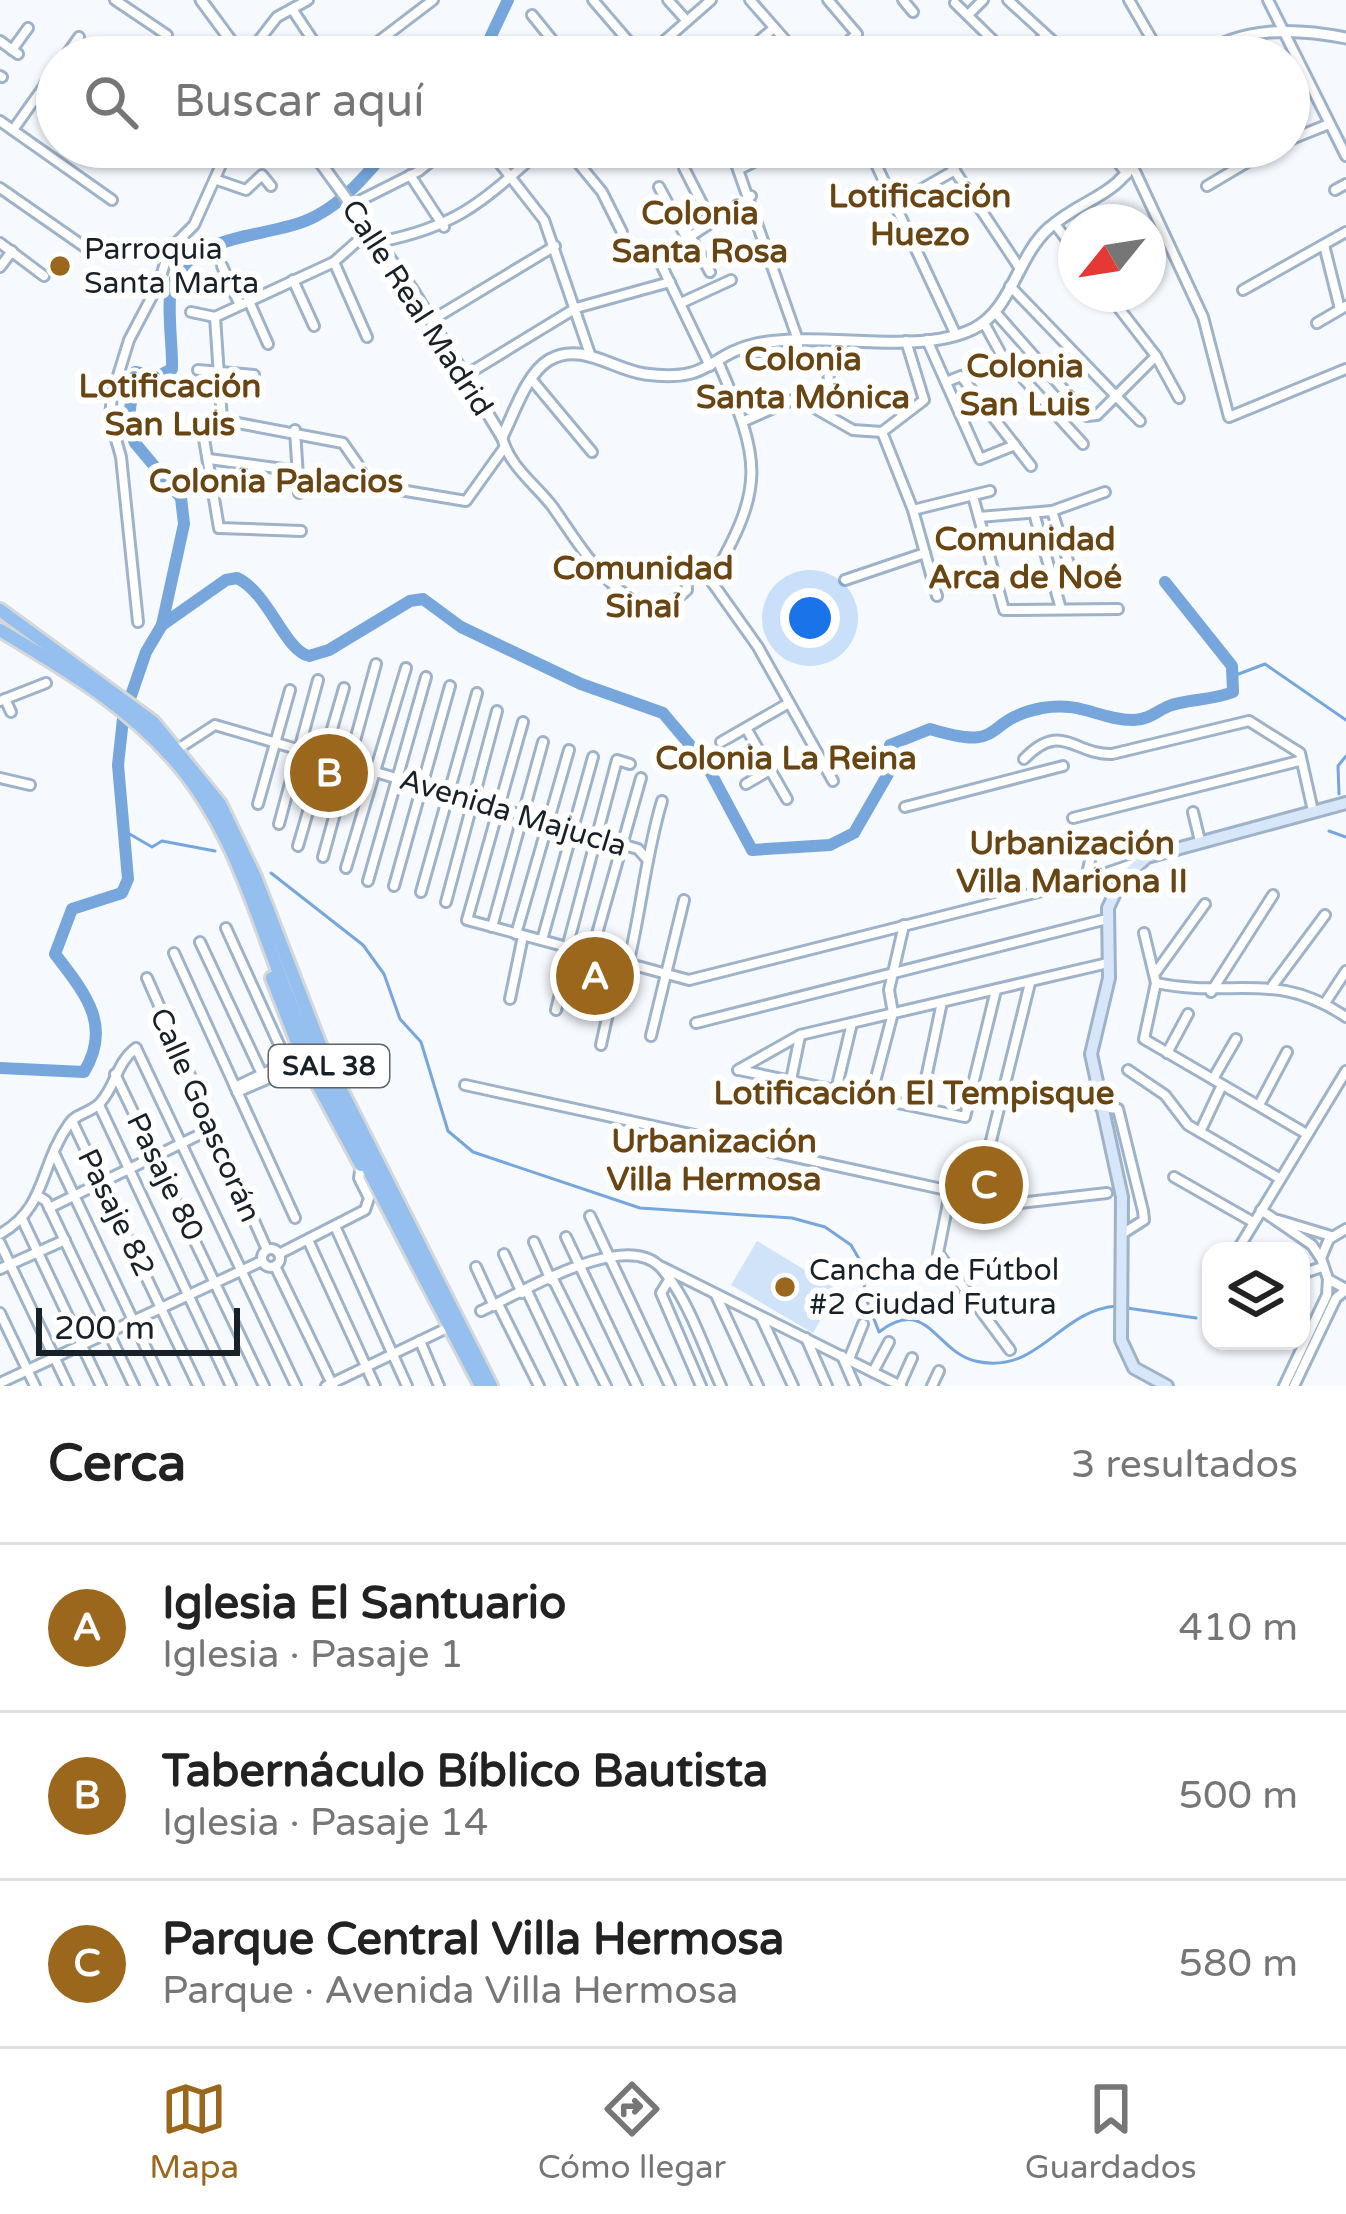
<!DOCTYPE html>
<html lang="es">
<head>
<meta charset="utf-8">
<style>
  body { margin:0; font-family:"Varela Round",sans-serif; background:#f6f6f6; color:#222 }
  .controls { position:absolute; right:36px; bottom:36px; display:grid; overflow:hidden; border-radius:24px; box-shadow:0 3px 9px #0004 }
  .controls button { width:108px; height:108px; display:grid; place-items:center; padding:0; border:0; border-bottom:3px solid #e0e0e0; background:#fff; color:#222; font:60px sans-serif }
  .compass { position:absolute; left:1058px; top:204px; width:108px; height:108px; border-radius:50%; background:#fff; box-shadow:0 3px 9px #0004; rotate:240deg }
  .scale { position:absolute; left:36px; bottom:30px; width:204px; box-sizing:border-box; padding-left:12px; border:6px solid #182028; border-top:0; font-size:33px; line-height:42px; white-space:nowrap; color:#182028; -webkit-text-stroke:9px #fff; paint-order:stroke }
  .you { position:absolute; left:810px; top:618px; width:42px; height:42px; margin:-30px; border:9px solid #fff; border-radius:50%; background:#1a73e8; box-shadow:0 0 0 18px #1a73e833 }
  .badge { display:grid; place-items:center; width:78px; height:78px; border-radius:50%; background:#9a671c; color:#fff; font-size:39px; font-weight:700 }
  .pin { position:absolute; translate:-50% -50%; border:6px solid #fff; box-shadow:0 3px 12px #0006 }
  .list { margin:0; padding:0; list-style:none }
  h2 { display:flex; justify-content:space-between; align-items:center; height:156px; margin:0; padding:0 48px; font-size:51px }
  h2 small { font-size:39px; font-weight:400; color:#767676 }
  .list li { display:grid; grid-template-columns:78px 1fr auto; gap:36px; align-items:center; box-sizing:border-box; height:168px; padding:0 48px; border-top:3px solid #e0e0e0 }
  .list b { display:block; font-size:45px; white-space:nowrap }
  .list p { margin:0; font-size:39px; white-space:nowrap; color:#767676 }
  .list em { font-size:39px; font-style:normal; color:#767676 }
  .icon { flex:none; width:66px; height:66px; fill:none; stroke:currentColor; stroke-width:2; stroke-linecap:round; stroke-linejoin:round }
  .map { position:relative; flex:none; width:1346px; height:1386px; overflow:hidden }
  .search { position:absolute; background:#fff; box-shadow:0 3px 9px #0004; left:36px; right:36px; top:36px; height:132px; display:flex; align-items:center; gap:30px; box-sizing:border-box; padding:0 42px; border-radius:66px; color:#767676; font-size:45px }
  .sheet { height:660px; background:#fff }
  nav { display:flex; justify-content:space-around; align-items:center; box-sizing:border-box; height:168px; border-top:3px solid #e0e0e0; background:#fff; font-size:33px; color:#767676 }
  nav a { display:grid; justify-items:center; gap:6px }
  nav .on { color:#9a671c }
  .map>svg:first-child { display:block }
</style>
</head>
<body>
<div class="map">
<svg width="1346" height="1386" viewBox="0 0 1346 1386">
  <rect width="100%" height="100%" fill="#f6faff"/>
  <path fill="#d0e3f8" d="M757,1241L838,1290L813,1333L731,1285Z"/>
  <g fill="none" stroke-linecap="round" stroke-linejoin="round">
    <g stroke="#76a6db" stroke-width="3">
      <path d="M1236,675L1265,664L1346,720"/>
      <path d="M1339,794L1338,766L1346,756"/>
      <path d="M121,829L152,847L162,841L215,851"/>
      <path d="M1329,831L1346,837"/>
      <path d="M271,873L363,945L384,974L400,1019L421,1042L448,1131L473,1152L640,1208L792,1218L825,1227L851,1245L865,1269L864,1293L879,1332C927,1295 935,1351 975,1361C1039,1376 1058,1310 1117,1306"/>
      <path d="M1127,1308L1196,1318"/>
    </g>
    <g stroke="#76a6db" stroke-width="12">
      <path d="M481,57L508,0"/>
      <path d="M162,625L226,580L237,578C269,593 285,651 309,656L329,650L410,601L423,599L461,627L581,684L663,713L706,764L752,850L830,845L854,833L888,774L890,745L930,729C1008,753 980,720 1042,708C1084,701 1098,720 1134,720C1148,720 1157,711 1169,706C1187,699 1210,701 1233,692L1232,666L1165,582"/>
      <path d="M0,1068L84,1072C113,1025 84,992 55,954L72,909L122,893L128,879L118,765L123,719L146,652L162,625L184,524L181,498L135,443L128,424L135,372L158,376L172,369C173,350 166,301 172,286C192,229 272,240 316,216C346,200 368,173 390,147"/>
    </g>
    <g stroke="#9eb2c9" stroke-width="14">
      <g id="minor">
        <path d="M115,0L167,35"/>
        <path d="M593,0L642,57"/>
        <path d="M668,0L687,21"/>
        <path d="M750,0L800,57"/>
        <path d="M828,0L857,34L830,57"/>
        <path d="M903,0L913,12"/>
        <path d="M1008,0L1070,57"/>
        <path d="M1129,0L1162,57"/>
        <path d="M1268,0L1346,156"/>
        <path d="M955,3L1010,57"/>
        <path d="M292,9L324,57"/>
        <path d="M532,15L566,57"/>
        <path d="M968,15L983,0"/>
        <path d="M0,41L18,54"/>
        <path d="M75,44L93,57"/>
        <path d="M12,50L28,28"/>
        <path d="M65,57L79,37"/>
        <path d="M246,57L277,17L308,0"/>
        <path d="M358,57L433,0"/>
        <path d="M646,57L711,0"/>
        <path d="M740,57L774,28"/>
        <path d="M1018,57L1046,36"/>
        <path d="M0,76L2,77"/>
        <path d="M45,84L57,93"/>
        <path d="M0,121L112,200"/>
        <path d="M13,130L57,68"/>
        <path d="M1289,140L1329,124"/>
        <path d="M129,147L136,153"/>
        <path d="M487,147L544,220L591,357"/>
        <path d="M565,147L602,192L622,232"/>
        <path d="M730,147L798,340V361"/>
        <path d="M868,147L956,335"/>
        <path d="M913,147L921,160"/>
        <path d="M939,147L1019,267"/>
        <path d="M1106,147L1127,174"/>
        <path d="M1133,167L1203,317L1229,417L1346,369"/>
        <path d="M684,168L711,221"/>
        <path d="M740,169L783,147"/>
        <path d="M410,175L444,227"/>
        <path d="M217,180L246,190L262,175L271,186"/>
        <path d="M1207,186L1273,147"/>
        <path d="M659,187L686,237"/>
        <path d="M0,188L89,250"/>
        <path d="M1335,190L1346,184"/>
        <path d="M351,205L419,171L448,147"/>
        <path d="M894,205L955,170"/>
        <path d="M1055,224L1076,252"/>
        <path d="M689,234L710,272"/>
        <path d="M379,242C460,226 484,200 544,147"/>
        <path d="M0,243L44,276"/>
        <path d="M1324,245L1340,309"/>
        <path d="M334,262L367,337"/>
        <path d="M222,266L239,303"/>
        <path d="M0,267L12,251"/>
        <path d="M293,280L314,326"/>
        <path d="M1010,286L1140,421"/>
        <path d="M1243,290L1346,232"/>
        <path d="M1108,294L1156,356L1179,398"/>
        <path d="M248,299L268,344"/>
        <path d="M681,303L731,280"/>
        <path d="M191,312L215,317"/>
        <path d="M995,312L1087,416L1097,415L1156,356"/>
        <path d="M432,320L555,246"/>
        <path d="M984,323L1001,354L1083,444"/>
        <path d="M1317,323L1346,306"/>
        <path d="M927,340L980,459L1015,445"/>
        <path d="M906,341L924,400L882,432L913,510L937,596"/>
        <path d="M758,362L828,361L829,386"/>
        <path d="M710,366L658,258L751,196"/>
        <path d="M198,370L254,375"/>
        <path d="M466,375L576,308L670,282"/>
        <path d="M532,380L592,452"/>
        <path d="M946,382L961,376L1031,466"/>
        <path d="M222,420L343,443L366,476L394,489L466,501L504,448"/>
        <path d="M744,421L797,398L853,430L882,432"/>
        <path d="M295,430L299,493"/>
        <path d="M502,437C509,466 534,483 552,506C578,541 632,642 687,590L686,574L704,571L758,647L833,781"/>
        <path d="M209,459L298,471"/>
        <path d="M973,496L1004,610L1118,609"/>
        <path d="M913,510L990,491"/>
        <path d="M1052,511L1069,564"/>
        <path d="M1034,513L1061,609"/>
        <path d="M979,517L1052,511L1105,492"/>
        <path d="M301,531L219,528L202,427L207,419L222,420L215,317L334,262L370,230"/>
        <path d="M711,580C766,486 761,461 719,364"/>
        <path d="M845,580L925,553"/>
        <path d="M138,622L121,457L110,418L112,395L129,340L159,283L169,250L194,225L229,147"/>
        <path d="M5,699L11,712"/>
        <path d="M0,701L46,683"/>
        <path d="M523,722L467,920L689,980L1086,880L1138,862"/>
        <path d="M746,728L787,799"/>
        <path d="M721,742L789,703"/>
        <path d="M178,749L215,725L638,849L645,857"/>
        <path d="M1024,759C1061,720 1074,755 1112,754L1249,721L1300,753L1313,811"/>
        <path d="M0,778L30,785"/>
        <path d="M746,784L770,770"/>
        <path d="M258,804L290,690"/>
        <path d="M905,807L1063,766"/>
        <path d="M1193,812L1200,841"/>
        <path d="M1073,818L1299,761"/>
        <path d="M279,824L318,680"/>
        <path d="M298,846L344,688"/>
        <path d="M323,857L376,664"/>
        <path d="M346,868L406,668"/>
        <path d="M1086,879L1094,842"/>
        <path d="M368,881L426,677"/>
        <path d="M394,886L450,686"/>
        <path d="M421,892L477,693"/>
        <path d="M446,902L497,711"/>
        <path d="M492,927L543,742"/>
        <path d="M226,928L287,1062"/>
        <path d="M1144,933L1156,983L1144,1039L1305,1133"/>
        <path d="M516,934L569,750"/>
        <path d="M542,940L593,757"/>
        <path d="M200,942L262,1074"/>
        <path d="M567,948L617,760L630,764"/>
        <path d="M174,953L295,1218"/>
        <path d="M591,955L641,778"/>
        <path d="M629,960C642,905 646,854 662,801"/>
        <path d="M1156,972L1205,904"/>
        <path d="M147,978L267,1250"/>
        <path d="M1156,983C1233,999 1276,969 1346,1017"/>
        <path d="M1273,985L1325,915"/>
        <path d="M1211,992L1273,895"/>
        <path d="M510,999L523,936"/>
        <path d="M1325,1003L1346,971"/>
        <path d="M556,1010L571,949"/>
        <path d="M696,1023L1107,919"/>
        <path d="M651,1036L684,900"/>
        <path d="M601,1045L619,963"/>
        <path d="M1167,1053L1188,1014"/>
        <path d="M738,1070L800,1035L1108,963"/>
        <path d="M739,1070L965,1117L996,990"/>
        <path d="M1128,1070L1165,1095L1188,1125L1279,1178"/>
        <path d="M115,1074L264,1386"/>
        <path d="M1213,1079L1236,1039"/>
        <path d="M791,1080L800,1036"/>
        <path d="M465,1085L965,1194L977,1186L984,1169L1030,983"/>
        <path d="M235,1087L302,1055"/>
        <path d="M836,1090L852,1023"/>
        <path d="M237,1092L305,1063"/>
        <path d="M871,1097L893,1013L889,990L904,925"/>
        <path d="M99,1105L231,1386"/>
        <path d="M1259,1105L1287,1052"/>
        <path d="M920,1107L942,1002"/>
        <path d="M1100,1107L1118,1109L1143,1211L1144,1220L1122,1234"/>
        <path d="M72,1121L198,1386"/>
        <path d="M1200,1132L1222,1085"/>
        <path d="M54,1153L164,1386"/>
        <path d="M1174,1177L1253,1222"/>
        <path d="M950,1193L938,1253L1010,1350"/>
        <path d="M38,1196L46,1201L134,1386"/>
        <path d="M1002,1205L1107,1193"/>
        <path d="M49,1208L213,1128"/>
        <path d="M1261,1210L1312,1245L1320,1257"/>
        <path d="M590,1216L670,1386"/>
        <path d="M1278,1220L1331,1236"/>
        <path d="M23,1221L101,1386"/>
        <path d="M335,1226L407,1386"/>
        <path d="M1346,1229L1329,1239L1321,1258L1328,1279L1346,1289"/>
        <path d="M0,1234C47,1208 39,1166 69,1124C76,1113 91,1113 100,1103C116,1086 116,1063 136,1048L296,1386"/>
        <path d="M566,1237L637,1386"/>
        <path d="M308,1240L375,1386"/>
        <path d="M534,1242L551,1280"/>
        <path d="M0,1243L68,1386"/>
        <circle cx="271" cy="1258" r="9"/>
        <path d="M1237,1251L1346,1071"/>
        <path d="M279,1254L365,1210L369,1198L359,1178L361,1166"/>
        <path d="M504,1254L522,1293"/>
        <path d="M275,1266L333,1386"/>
        <path d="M476,1267L494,1306"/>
        <path d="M662,1267L901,1386"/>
        <path d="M0,1269L65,1240"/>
        <path d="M1301,1274L1322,1267"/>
        <path d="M553,1279L606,1386"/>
        <path d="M669,1280L661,1293L701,1386"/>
        <path d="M527,1291L572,1386"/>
        <path d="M716,1295L758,1386"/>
        <path d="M498,1304L539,1386"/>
        <path d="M481,1311C522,1293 627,1227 662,1269C689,1300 704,1349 721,1386"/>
        <path d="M0,1313L35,1386"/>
        <path d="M761,1317L793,1386"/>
        <path d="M806,1338L827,1386"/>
        <path d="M420,1341L439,1386"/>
        <path d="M842,1356L855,1386"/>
        <path d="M849,1359L863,1324"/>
        <path d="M873,1372L889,1342"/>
        <path d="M0,1383L262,1261"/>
        <path d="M900,1385L912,1358"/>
        <path d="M326,1386L443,1330"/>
        <path d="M932,1386L939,1371"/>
        <path d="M1284,1386L1327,1295L1328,1279"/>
        <path d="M1294,1386L1336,1298L1346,1290"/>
      </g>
    </g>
    <g stroke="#9eb2c9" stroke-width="15">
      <g id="tertiary">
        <path d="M201,0L243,57"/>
        <path d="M1198,57C1242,26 1295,28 1346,38"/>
        <path d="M309,147L412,289L502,437"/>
        <path d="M502,437C514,414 526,374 549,360C581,341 614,370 645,374C712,383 707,355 756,344C823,330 915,357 973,329C1012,310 1017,256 1049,228C1087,195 1118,199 1143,147"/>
      </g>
    </g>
    <g stroke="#9eb2c9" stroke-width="16">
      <path id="secondary" d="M1167,1386L1134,1368L1121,1340L1122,1197L1091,1054L1109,978L1108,908L1121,880L1147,857L1346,803"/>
    </g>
    <g stroke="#d5d7d8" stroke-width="18">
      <g id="trunk">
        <path d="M0,610L153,722L220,804L255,877L325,1058L491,1386"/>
        <path d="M0,630C65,669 132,708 181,768C243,844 261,938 300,1025C354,1148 419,1267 481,1386"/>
        <path d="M272,978L302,1055L361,1165"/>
      </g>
    </g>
    <use href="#minor" stroke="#fff" stroke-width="8"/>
    <use href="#tertiary" stroke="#fff" stroke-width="9"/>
    <use href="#secondary" stroke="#d7e7f9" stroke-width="10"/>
    <use href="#trunk" stroke="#94bfef" stroke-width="12"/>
  </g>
  <g fill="#9a671c" stroke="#fff" stroke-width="4.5">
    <circle cx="60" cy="266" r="12"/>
    <circle cx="785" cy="1287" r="12"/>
  </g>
  <g text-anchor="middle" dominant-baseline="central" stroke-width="12" stroke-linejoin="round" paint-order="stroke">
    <rect fill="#fff" stroke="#5d6368" stroke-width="3" x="269" y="1045" width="120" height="42" rx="9"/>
    <g font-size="27" font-weight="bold" fill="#182028">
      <text x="329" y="1066">SAL 38</text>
    </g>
    <g font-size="30" fill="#182028" stroke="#fff" text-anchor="start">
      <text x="84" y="249">Parroquia<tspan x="84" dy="34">Santa Marta</tspan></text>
      <text x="809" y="1270">Cancha de Fútbol<tspan x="809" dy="34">#2 Ciudad Futura</tspan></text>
    </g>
    <g font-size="30" fill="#182028" stroke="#fff">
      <text transform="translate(417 308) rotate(57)">Calle Real Madrid</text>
      <text transform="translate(513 813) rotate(17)">Avenida Majucla</text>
      <text transform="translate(205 1115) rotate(66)">Calle Goascorán</text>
      <text transform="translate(165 1177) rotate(64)">Pasaje 80</text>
      <text transform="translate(116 1213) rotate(64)">Pasaje 82</text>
    </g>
    <g font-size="33" font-weight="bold" fill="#684512" stroke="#fff">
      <text x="920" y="196">Lotificación<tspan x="920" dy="38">Huezo</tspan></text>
      <text x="700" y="213">Colonia<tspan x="700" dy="38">Santa Rosa</tspan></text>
      <text x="803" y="359">Colonia<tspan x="803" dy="38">Santa Mónica</tspan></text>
      <text x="1025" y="366">Colonia<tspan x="1025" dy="38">San Luis</tspan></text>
      <text x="170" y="386">Lotificación<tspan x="170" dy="38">San Luis</tspan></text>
      <text x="276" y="481">Colonia Palacios</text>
      <text x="1025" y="539">Comunidad<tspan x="1025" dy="38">Arca de Noé</tspan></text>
      <text x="643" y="568">Comunidad<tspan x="643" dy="38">Sinaí</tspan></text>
      <text x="786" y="758">Colonia La Reina</text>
      <text x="1072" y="843">Urbanización<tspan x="1072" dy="38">Villa Mariona II</tspan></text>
      <text x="914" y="1093">Lotificación El Tempisque</text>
      <text x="714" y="1141">Urbanización<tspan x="714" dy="38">Villa Hermosa</tspan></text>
    </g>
  </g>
</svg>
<div class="controls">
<button><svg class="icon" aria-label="layers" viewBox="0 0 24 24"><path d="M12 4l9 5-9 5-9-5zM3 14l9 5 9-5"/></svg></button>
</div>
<svg class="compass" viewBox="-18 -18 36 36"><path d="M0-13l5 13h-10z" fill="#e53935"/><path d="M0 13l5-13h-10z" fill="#767676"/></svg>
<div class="scale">200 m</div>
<div class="you"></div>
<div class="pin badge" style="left:595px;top:976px">A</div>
<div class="pin badge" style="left:329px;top:773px">B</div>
<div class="pin badge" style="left:984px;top:1185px">C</div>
<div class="search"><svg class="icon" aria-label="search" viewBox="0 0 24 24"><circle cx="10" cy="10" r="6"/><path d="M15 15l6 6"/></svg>Buscar aquí</div>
</div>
<section class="sheet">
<h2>Cerca<small>3 resultados</small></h2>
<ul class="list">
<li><span class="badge">A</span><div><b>Iglesia El Santuario</b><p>Iglesia · Pasaje 1</p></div><em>410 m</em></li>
<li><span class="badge">B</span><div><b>Tabernáculo Bíblico Bautista</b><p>Iglesia · Pasaje 14</p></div><em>500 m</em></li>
<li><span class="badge">C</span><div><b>Parque Central Villa Hermosa</b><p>Parque · Avenida Villa Hermosa</p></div><em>580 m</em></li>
</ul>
</section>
<nav>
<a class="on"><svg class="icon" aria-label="map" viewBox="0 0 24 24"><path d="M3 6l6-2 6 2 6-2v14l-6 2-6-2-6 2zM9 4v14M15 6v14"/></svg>Mapa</a>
<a><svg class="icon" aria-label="directions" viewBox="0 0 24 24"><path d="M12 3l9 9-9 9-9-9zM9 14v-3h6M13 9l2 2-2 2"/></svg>Cómo llegar</a>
<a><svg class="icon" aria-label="saved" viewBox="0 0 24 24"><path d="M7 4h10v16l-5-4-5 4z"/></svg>Guardados</a>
</nav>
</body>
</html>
